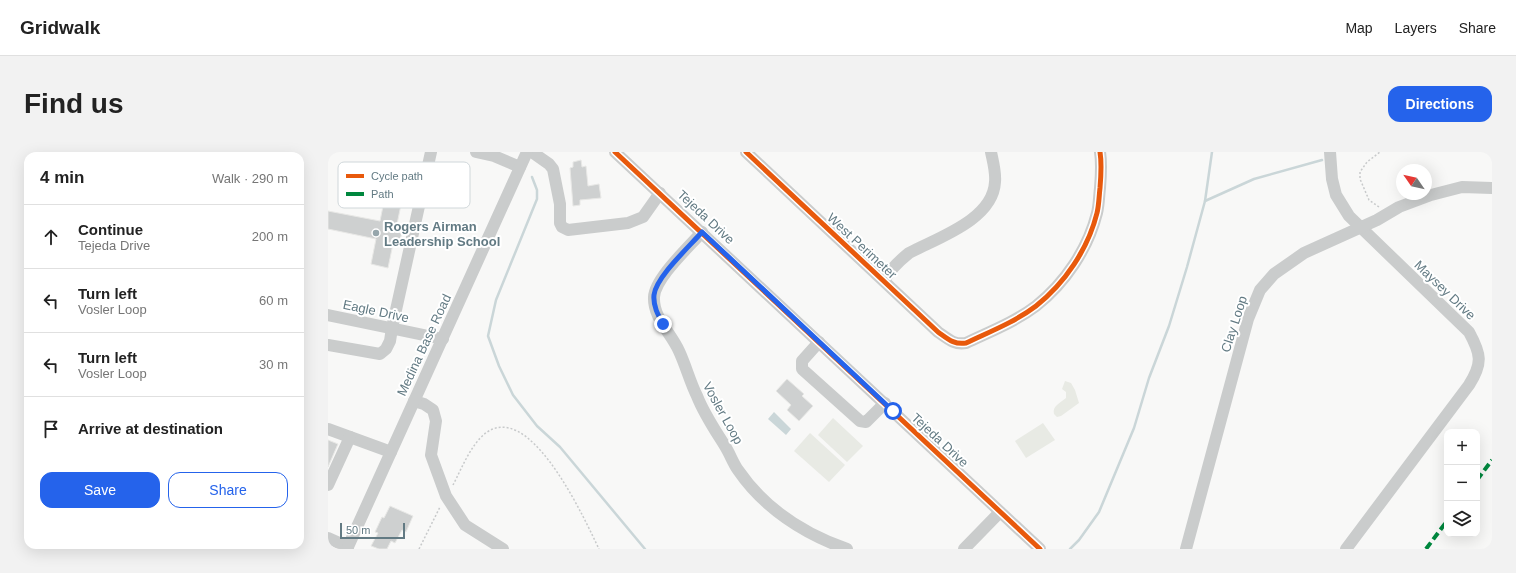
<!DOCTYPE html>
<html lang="en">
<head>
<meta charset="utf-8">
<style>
  body { margin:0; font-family:Helvetica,sans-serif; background:#f2f2f2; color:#222 }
  .controls { position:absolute; right:12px; bottom:12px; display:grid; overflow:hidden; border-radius:8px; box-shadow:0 4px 16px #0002 }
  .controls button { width:36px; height:36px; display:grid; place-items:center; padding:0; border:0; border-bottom:1px solid #e0e0e0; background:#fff; color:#222; font:20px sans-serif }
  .compass { position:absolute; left:1068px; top:12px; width:36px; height:36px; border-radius:50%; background:#fff; box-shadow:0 4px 16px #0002; rotate:304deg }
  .scale { position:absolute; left:12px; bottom:10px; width:65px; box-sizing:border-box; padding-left:4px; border:2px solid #627a83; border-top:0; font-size:11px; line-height:14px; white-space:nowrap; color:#627a83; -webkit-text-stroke:3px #fff; paint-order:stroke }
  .stop { position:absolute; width:12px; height:12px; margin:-9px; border:3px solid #2563eb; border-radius:50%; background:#fff }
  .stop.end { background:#2563eb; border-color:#fff; box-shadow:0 1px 4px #0008 }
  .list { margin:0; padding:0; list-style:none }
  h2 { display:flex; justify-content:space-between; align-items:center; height:52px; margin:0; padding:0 16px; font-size:17px }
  h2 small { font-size:13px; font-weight:400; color:#767676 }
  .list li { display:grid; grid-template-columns:26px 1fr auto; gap:12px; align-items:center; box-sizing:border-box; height:64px; padding:0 16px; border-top:1px solid #e0e0e0 }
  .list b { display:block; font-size:15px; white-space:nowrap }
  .list p { margin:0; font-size:13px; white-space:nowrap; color:#767676 }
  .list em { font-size:13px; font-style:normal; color:#767676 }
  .actions { display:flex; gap:8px; padding:12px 16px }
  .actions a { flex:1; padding:9px 0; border:1px solid #2563eb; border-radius:12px; text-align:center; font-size:14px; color:#2563eb }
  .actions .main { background:#2563eb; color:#fff }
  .icon { flex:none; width:22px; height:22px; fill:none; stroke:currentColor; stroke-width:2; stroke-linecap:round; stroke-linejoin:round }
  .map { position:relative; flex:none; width:1164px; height:397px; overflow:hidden; border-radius:12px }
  header { display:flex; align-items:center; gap:24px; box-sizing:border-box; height:56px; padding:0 20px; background:#fff; border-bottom:1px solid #e0e0e0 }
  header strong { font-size:19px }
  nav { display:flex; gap:22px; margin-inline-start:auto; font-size:14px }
  .intro { display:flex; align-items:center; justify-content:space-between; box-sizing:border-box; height:96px; padding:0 24px }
  h1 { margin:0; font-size:28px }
  .button { padding:10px 18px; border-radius:12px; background:#2563eb; color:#fff; font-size:14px; font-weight:700 }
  main { display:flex; gap:24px; padding:0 24px }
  aside { flex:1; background:#fff; border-radius:12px; box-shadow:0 4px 16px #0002 }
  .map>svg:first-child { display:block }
</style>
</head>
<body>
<header>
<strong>Gridwalk</strong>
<nav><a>Map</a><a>Layers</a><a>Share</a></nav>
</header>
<div class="intro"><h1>Find us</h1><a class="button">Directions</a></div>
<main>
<aside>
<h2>4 min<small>Walk · 290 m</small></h2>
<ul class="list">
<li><svg class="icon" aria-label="ahead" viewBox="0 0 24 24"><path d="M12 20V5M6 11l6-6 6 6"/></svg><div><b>Continue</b><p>Tejeda Drive</p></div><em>200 m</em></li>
<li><svg class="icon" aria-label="left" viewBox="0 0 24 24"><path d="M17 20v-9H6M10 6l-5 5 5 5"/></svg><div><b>Turn left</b><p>Vosler Loop</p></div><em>60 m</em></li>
<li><svg class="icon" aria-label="left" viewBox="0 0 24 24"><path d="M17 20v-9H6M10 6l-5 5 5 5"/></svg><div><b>Turn left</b><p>Vosler Loop</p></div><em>30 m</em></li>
<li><svg class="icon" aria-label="arrive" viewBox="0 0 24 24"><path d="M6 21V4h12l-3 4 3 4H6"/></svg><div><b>Arrive at destination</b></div></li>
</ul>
<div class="actions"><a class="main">Save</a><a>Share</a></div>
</aside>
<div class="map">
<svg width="1164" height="397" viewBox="0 0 1164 397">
  <rect width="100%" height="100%" fill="#f8f8f7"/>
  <g fill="#e8eae4">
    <path d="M737,229L743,231L747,238L751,251L733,264L729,265L726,262C724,254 732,251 738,246V240L734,237Z"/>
    <path d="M505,266L535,294L519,310L490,283Z"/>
    <path d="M715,271L727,288L698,306L687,289Z"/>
    <path d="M482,281L517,313L501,330L466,299Z"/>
  </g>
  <path fill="#cad6d8" d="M446,260L463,277L458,283L440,267Z"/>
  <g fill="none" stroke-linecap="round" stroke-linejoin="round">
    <g stroke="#cad6d8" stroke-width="2.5">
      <path d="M204,25L209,38V47L168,148L160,184L171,214L185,243L209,274L232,295L317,397"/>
      <path d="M877,49L926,27L994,8"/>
      <path d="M742,397L751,388L771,360L806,276L821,226L841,174L859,115L877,49L884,0"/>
    </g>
  </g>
  <g fill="#ced0d0" stroke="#e8e8e6">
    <path d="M253,8L254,15L258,14L260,34L271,32L273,46L252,48V53L245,54L242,16L245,15V10Z"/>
    <path d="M57,44L74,48L68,77L74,78L73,84L72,88L66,87L60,116L43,112L48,87L0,77V59L52,69Z"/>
    <path d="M459,227L476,242L474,244L485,254L471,269L459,258L463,253L448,239Z"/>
    <path d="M0,288L10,292L0,315Z"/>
    <path d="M62,354L85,364L78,380L74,378L67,391L63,389L59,397H51L43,394L50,381L47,380L54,365L56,366Z"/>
  </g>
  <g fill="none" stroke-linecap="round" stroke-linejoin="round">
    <g stroke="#c8cacb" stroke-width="1.5" stroke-dasharray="2 2" stroke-linecap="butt">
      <path d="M1051,55L1041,48L1032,27V20L1039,10L1052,0"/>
      <path d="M125,333C134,316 146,284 165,277C208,260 257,368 271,397"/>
      <path d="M91,397L112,355"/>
    </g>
    <g stroke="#cacccc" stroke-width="12">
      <path d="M148,0L166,4L192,15"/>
      <path d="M204,0L221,12L225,17L232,52V71L234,75L240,78L300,71L315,65L332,41"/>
      <path d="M287,0L712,397"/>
      <path d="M418,0L610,180C620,187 626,193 638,191C661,180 687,170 708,154C737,131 760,97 769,61C771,53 771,44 772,36C773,24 774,12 772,0"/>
      <path d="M1002,0L1004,27L1008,43L1021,64L1141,180C1153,202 1155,211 1141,233L1018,397"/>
      <path d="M374,80C361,95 327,126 326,145C325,166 343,181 351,199C358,214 362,230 369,244C376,262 387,278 397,294C402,302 405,311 410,318C436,356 476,382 519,397"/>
      <path d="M556,129C562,117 571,109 581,101C609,86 665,68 667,30C668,20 665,10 663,0"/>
      <path d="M0,163L115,187"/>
      <path d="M491,190L474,209V217L532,269L538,270L557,251"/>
      <path d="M0,193L52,202L58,197L62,189L64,176L103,0"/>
      <path d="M86,249L96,252L105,258L108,269L103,303L118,344L137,373L175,397"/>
      <path d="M0,277L63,300"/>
      <path d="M0,333L22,285"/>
      <path d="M0,386L20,395"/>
      <path d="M19,397L199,0"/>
      <path d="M636,397L672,360"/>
      <path d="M858,397L920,167L932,138L946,122L976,101L1049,68L1071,55L1103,43L1134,35L1164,36"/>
    </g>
    <g stroke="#00873e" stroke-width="4" stroke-dasharray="8 4" stroke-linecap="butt">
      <path d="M1149,328L1164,308"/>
      <path d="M1098,397L1119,369"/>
    </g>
    <g stroke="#fff" stroke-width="8">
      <g id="cycleway">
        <path d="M287,0L712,397"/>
        <path d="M418,0L610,180C620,187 626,193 638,191C661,180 687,170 708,154C737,131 760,97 769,61C771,53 771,44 772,36C773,24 774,12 772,0"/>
      </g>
    </g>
    <use href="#cycleway" stroke="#e8590c" stroke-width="5"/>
  </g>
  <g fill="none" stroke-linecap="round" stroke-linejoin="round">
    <path stroke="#2563eb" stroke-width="5" d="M335,172C330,163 325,154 326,143C328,125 361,95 374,80L565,259"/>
  </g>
  <circle fill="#96a6ac" stroke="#fff" stroke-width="1.5" cx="48" cy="81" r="4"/>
  <g text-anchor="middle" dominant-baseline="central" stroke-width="4" stroke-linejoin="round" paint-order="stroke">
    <g font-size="13" fill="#627a83" stroke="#fff">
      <text transform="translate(378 65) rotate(43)">Tejeda Drive</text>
      <text transform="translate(534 94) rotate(43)">West Perimeter</text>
      <text transform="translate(1117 138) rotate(44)">Maysey Drive</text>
      <text transform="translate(48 159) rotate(12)">Eagle Drive</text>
      <text transform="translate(906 172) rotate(-72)">Clay Loop</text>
      <text transform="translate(96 193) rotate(-65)">Medina Base Road</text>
      <text transform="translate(395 261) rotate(61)">Vosler Loop</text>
      <text transform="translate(612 288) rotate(43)">Tejeda Drive</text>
    </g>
    <g font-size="13" font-weight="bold" fill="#627a83" stroke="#fff" text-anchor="start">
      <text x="56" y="74">Rogers Airman<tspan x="56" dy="15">Leadership School</tspan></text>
    </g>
  </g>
  <rect x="10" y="10" width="132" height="46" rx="6" fill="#fff" stroke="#d0d7da" stroke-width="1"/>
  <rect x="18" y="22" width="18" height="4" fill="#e8590c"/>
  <rect x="18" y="40" width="18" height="4" fill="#00873e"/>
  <g font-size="11" fill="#627a83">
    <text x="43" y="28">Cycle path</text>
    <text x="43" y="46">Path</text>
  </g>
</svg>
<div class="controls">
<button>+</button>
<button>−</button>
<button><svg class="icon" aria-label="layers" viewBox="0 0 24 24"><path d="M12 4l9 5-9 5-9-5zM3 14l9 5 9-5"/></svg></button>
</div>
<svg class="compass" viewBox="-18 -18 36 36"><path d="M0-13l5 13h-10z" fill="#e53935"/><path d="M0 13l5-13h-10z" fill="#767676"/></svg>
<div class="scale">50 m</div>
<div class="stop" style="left:565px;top:259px"></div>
<div class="stop end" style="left:335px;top:172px"></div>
</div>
</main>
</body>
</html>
